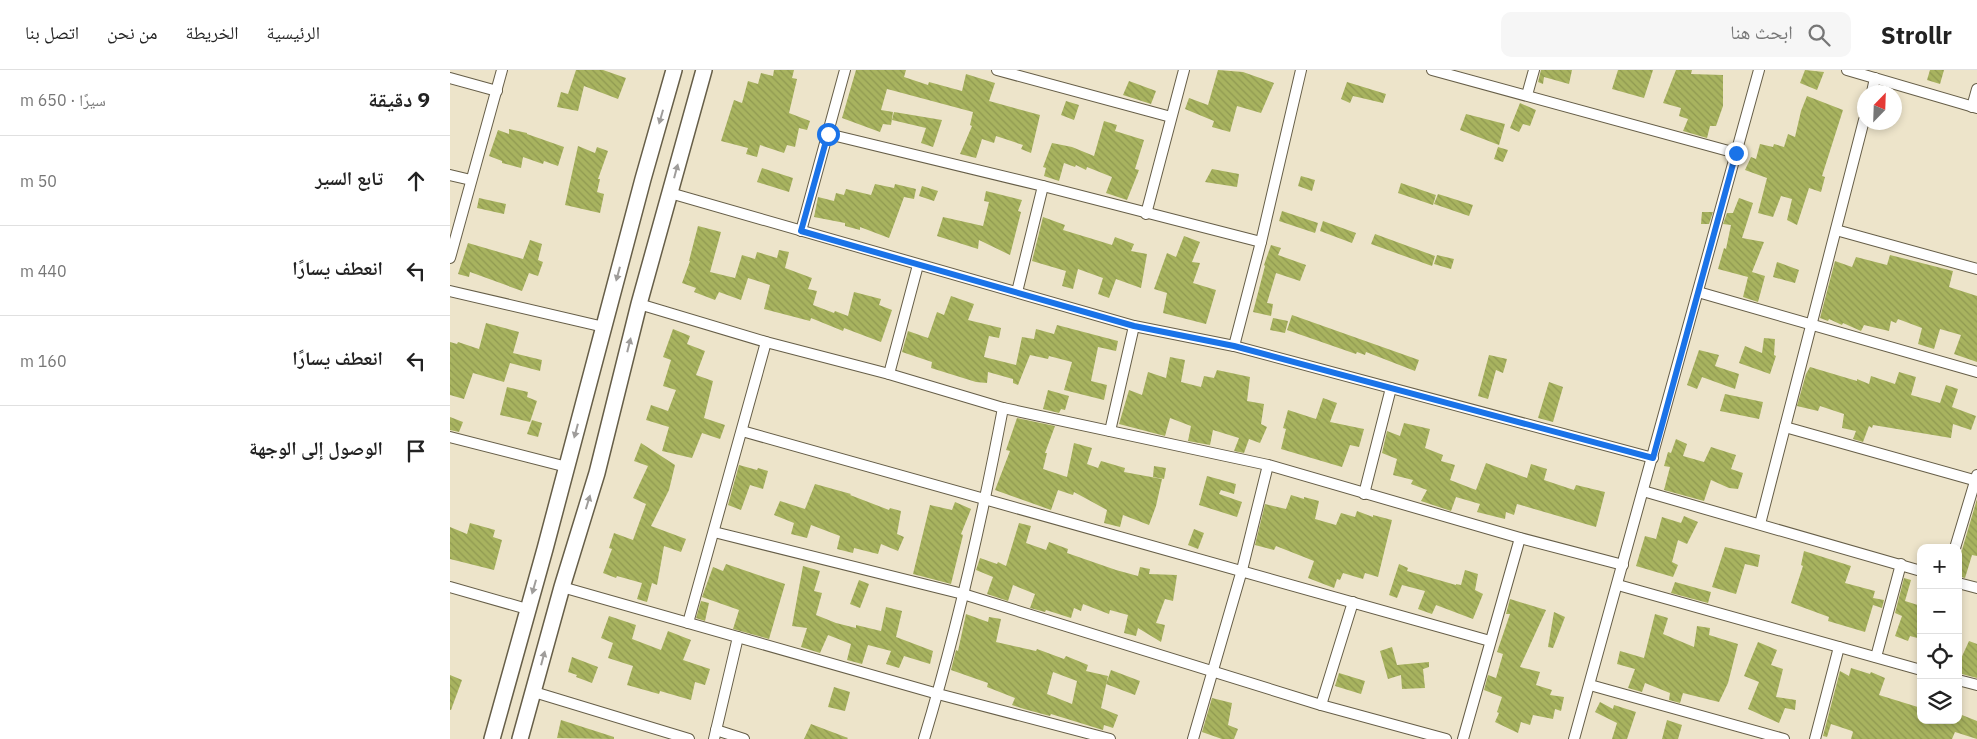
<!DOCTYPE html>
<html lang="ar">
<head>
<meta charset="utf-8">
<style>
  body { margin:0; font-family:"IBM Plex Sans","Noto Naskh Arabic",sans-serif; background:#f6f6f6; color:#222; direction:rtl }
  .controls { position:absolute; right:15px; bottom:15px; display:grid; overflow:hidden; border-radius:10px; box-shadow:0 2px 8px #0003 }
  .controls button { width:45px; height:45px; display:grid; place-items:center; padding:0; border:0; border-bottom:1px solid #e0e0e0; background:#fff; color:#222; font:25px sans-serif }
  .compass { position:absolute; left:1407px; top:15px; width:45px; height:45px; border-radius:50%; background:#fff; box-shadow:0 2px 8px #0003; rotate:23deg }
  .stop { position:absolute; width:15px; height:15px; margin:-11px; border:4px solid #1a73e8; border-radius:50%; background:#fff }
  .stop.end { background:#1a73e8; border-color:#fff; box-shadow:0 1px 5px #0008 }
  .list { margin:0; padding:0; list-style:none }
  h2 { display:flex; justify-content:space-between; align-items:center; height:65px; margin:0; padding:0 20px; font-size:21px }
  h2 small { font-size:16px; font-weight:400; color:#767676 }
  .list li { display:grid; grid-template-columns:32px 1fr auto; gap:15px; align-items:center; box-sizing:border-box; height:90px; padding:0 20px; border-top:1px solid #e0e0e0 }
  .list b { display:block; font-size:19px; white-space:nowrap }
  .list em { font-size:16px; font-style:normal; color:#767676 }
  .icon { flex:none; width:28px; height:28px; fill:none; stroke:currentColor; stroke-width:2; stroke-linecap:round; stroke-linejoin:round }
  .map { position:relative; flex:none; width:1527px; height:669px; overflow:hidden; direction:ltr }
  header { display:flex; align-items:center; gap:30px; box-sizing:border-box; height:70px; padding:0 25px; background:#fff; border-bottom:1px solid #e0e0e0 }
  header strong { font-size:24px }
  nav { display:flex; gap:28px; margin-inline-start:auto; font-size:18px }
  .search { width:350px; height:45px; background:#f6f6f6; display:flex; align-items:center; gap:12px; box-sizing:border-box; padding:0 18px; border-radius:10px; color:#767676; font-size:19px }
  main { display:flex }
  aside { flex:1; background:#fff }
  .map>svg:first-child { display:block }
</style>
</head>
<body>
<header>
<strong>Strollr</strong>
<div class="search"><svg class="icon" aria-label="search" viewBox="0 0 24 24"><circle cx="10" cy="10" r="6"/><path d="M15 15l6 6"/></svg>ابحث هنا</div>
<nav><a>الرئيسية</a><a>الخريطة</a><a>من نحن</a><a>اتصل بنا</a></nav>
</header>
<main>
<div class="map">
<svg width="1527" height="669" viewBox="0 0 1527 669">
  <defs>
    <pattern id="building-back-hatch" width="6" height="6" patternUnits="userSpaceOnUse" patternTransform="scale(1.25)"><rect width="6" height="6" fill="#a8b35f"/><path d="M-1 5l2 2M0 0l6 6M5-1l2 2" fill="none" stroke="#8f9951"/></pattern>
  </defs>
  <rect width="100%" height="100%" fill="#ede4ca"/>
  <g fill="url(#building-back-hatch)" fill-rule="evenodd">
    <path d="M126,0H153L176,8L168,29L134,16L128,41L107,37L111,22L118,24Z"/>
    <path d="M324,0H344L342,8L347,9L339,43L360,51L357,60L349,58L345,77L337,75L334,83L310,75L307,87L296,84L298,78L271,71L284,30L292,33L298,11L308,14L311,3L323,6Z"/>
    <path d="M406,0H456L454,7L478,15L479,12L512,21L516,4L545,13L539,31L590,45L581,83L571,79L573,75L546,66L544,73L532,69L526,88L510,84L522,56L520,55L523,42L441,20L437,19L431,40L443,42L441,55L433,54L430,62L392,48Z"/>
    <path d="M768,0L793,2L824,13L811,43L787,36L780,62L762,57L764,51L735,39L739,28L758,35Z"/>
    <path d="M1091,0H1122L1119,14L1094,7L1093,14L1088,12Z"/>
    <path d="M1168,0H1203L1194,28L1162,19Z"/>
    <path d="M1226,0H1242L1241,4L1273,5V36L1266,56H1260L1257,68L1233,61L1238,49L1229,46L1231,38L1213,33Z"/>
    <path d="M1355,0L1374,2L1367,20L1350,13Z"/>
    <path d="M1480,0H1494L1490,14L1477,10Z"/>
    <path d="M679,11L706,21L701,34L673,25Z"/>
    <path d="M897,12L936,24L933,33L903,26L900,33L891,29Z"/>
    <path d="M1357,26L1393,40L1372,106L1375,107L1371,122L1359,118L1347,155L1337,150L1342,129L1331,126L1323,147L1308,143L1317,108L1295,100L1301,87L1306,89L1310,74L1323,77L1324,74L1334,77L1338,64L1345,67L1351,41Z"/>
    <path d="M616,31L629,35L624,50L611,45Z"/>
    <path d="M1070,33L1086,40L1080,56L1073,54L1069,62L1060,58Z"/>
    <path d="M444,42L492,50L483,77L471,73L476,58L442,50Z"/>
    <path d="M1016,44L1055,54L1049,75L1010,60Z"/>
    <path d="M654,51L667,55L665,61L694,70L685,99L689,100L677,130L656,123L662,107L637,97L636,100L626,95L625,97L614,93L609,111L594,106L596,98L593,97L602,73L622,77L644,86Z"/>
    <path d="M59,59L77,63V64L114,77L108,96L94,91L93,94L73,87L71,98L52,93V91L39,86L48,60L59,64Z"/>
    <path d="M128,76L145,83L147,77L158,81L148,109H150L147,122L154,124L150,143L115,135Z"/>
    <path d="M1048,77L1058,80L1053,92L1044,89Z"/>
    <path d="M312,98L343,108L339,122L307,112Z"/>
    <path d="M762,99L789,104L787,117L755,112Z"/>
    <path d="M851,106L865,110L862,121L848,116Z"/>
    <path d="M951,113L986,125L983,135L948,123Z"/>
    <path d="M425,114L444,118L445,114L466,119L464,129L454,127L439,168L410,157V160L395,156V153L364,147L368,127L384,131L386,123L394,125L396,119L421,125Z"/>
    <path d="M472,116L488,121L484,131L469,126Z"/>
    <path d="M536,121L572,130L568,141L571,142L560,185L529,170L528,179L487,166L493,147L533,156L539,132L534,131Z"/>
    <path d="M988,124L1023,135L1019,146L984,134Z"/>
    <path d="M29,128L56,134L54,144L27,138Z"/>
    <path d="M1289,128L1303,133L1292,168L1314,172L1302,202L1315,206L1308,232L1293,227L1298,207L1268,199L1274,178L1276,179L1281,155L1273,154L1277,143H1283Z"/>
    <path d="M832,141L868,153L865,163L829,151Z"/>
    <path d="M1252,142H1263L1259,154H1251Z"/>
    <path d="M593,147L615,155L613,160L646,170L662,175L665,167L684,174L681,181L697,184L691,218L666,209L659,228L648,224L653,208L628,199L623,219L612,216L616,201L582,191Z"/>
    <path d="M873,151L906,163L902,173L870,161Z"/>
    <path d="M248,156L271,162L260,202L285,208L292,185L305,189L307,182L327,188L329,180L339,182L335,198L362,208L358,219L367,221L363,235L384,243L385,241L398,246L404,222L431,229L429,235L442,240L431,272L394,258L393,261L361,248L360,251L314,239L320,215L298,208L291,230L269,222L265,230L244,222L246,218L232,213L240,191H239Z"/>
    <path d="M925,164L985,186L982,196L921,174Z"/>
    <path d="M734,166L750,172L742,192L750,193L743,213L766,220L756,254L713,243L717,223L704,219L717,183L726,187Z"/>
    <path d="M80,170L92,174L88,190L93,192L88,206L79,203L72,221L20,202L19,207L8,204L18,173L73,189Z"/>
    <path d="M821,175L831,178L828,185L856,195L850,211L826,203L817,233L823,234L821,246L803,242L815,196L814,195Z"/>
    <path d="M987,185L1004,189L1001,199L984,194Z"/>
    <path d="M1440,185L1503,201L1499,217L1527,226V292L1504,284L1511,265L1490,259L1484,279L1468,274L1472,258L1448,249L1446,253L1441,251L1439,261L1414,255L1411,261L1393,253L1392,255L1379,249L1378,251L1370,248L1385,191L1402,197L1406,187L1437,195Z"/>
    <path d="M1327,192L1349,200L1345,213L1323,207Z"/>
    <path d="M501,226L524,234L518,250L551,258L549,268L539,266L534,287L566,295L572,267L584,269L586,259L604,264L607,255L668,271L666,281L648,277L641,311L657,315L654,330L614,320L622,292L599,286L598,289L580,285L568,315L563,313V309L538,302L537,313L526,312L481,298L482,292L452,282L458,261L478,268L487,242L494,245Z"/>
    <path d="M842,245L969,290L965,301L916,282L915,285L907,282L906,284L837,260Z"/>
    <path d="M823,248L838,251L835,263L820,260Z"/>
    <path d="M36,253L69,262L63,283L92,290L90,301L60,293L54,312L23,303L14,329L0,325V272L7,274L8,272L29,279Z"/>
    <path d="M223,259L240,266L237,274L255,281L246,305L263,311L254,348L275,355L270,369L252,363L242,388L212,381L219,357L196,350L201,335L218,341L226,320L213,316L221,290L213,287Z"/>
    <path d="M1314,268L1325,269L1324,285L1326,286L1320,304L1289,293L1295,276L1312,283Z"/>
    <path d="M1249,280L1269,285L1265,296L1289,304L1285,319L1252,307L1247,319L1237,315Z"/>
    <path d="M1039,285L1057,289L1053,303L1046,300L1038,329L1028,326Z"/>
    <path d="M720,287L735,290L731,312L751,317L754,306L764,308L767,300L800,307L797,331L814,334L811,354L817,357L810,373L799,369L794,383L784,381L789,368L763,360L760,375L738,371L741,356L720,348L715,366L669,354L679,320L692,325L698,302L716,308Z"/>
    <path d="M1360,297L1407,311V309L1419,314L1421,306L1445,314L1449,302L1466,307L1461,325L1490,333L1496,315L1508,319L1502,337L1526,346L1521,360L1503,354L1501,368L1423,355L1422,358L1419,356L1413,372L1403,369L1406,361L1392,358L1394,344L1370,336L1368,341L1347,336L1356,304Z"/>
    <path d="M1099,312L1113,317L1103,352L1088,348Z"/>
    <path d="M57,317L78,322L77,327L87,331L80,352L50,345Z"/>
    <path d="M598,320L619,326L615,340L611,339L609,343L593,339Z"/>
    <path d="M1275,324L1313,332L1309,349L1270,341Z"/>
    <path d="M873,328L887,333L880,352L914,359L909,377L900,375L892,397L831,379L836,359L833,358L838,340L866,349Z"/>
    <path d="M0,347L13,352L9,362L0,360Z"/>
    <path d="M567,348L605,356L595,383H597L593,399L617,407L624,373L642,378L637,394L648,398L651,391L675,398L674,402L712,409L706,436L699,455L673,445L670,457L654,453L657,440L624,422L623,425L608,420L601,440L545,420L560,381L556,380Z"/>
    <path d="M82,350L92,353L88,367L77,364Z"/>
    <path d="M954,353L980,359L975,378L993,385L991,391L1005,395L1000,410L1026,420L1036,393L1077,408L1081,394L1097,399L1094,410L1124,420L1126,415L1155,422L1146,457L1067,434L1064,445L1056,442L1055,449L1027,442L1030,434L1006,427L1001,441L971,431L977,420L961,414L963,410L943,405L947,389L932,383L937,361L950,366Z"/>
    <path d="M1226,369L1237,374L1233,386L1254,392L1261,377L1286,385L1281,399L1293,403L1288,419L1279,418L1261,410L1254,431L1214,420L1220,397L1214,396L1218,382L1221,383Z"/>
    <path d="M191,373L225,395L219,420L201,456L236,469L231,482L214,476L207,515L202,513L197,532L187,529L192,513L167,506L166,508L153,503L162,479L159,478L164,463L183,470L196,434L183,428L198,396L184,391Z"/>
    <path d="M289,395L307,400L308,398L318,401L313,419L300,415L291,440L278,435Z"/>
    <path d="M704,396L716,398L714,409L703,407Z"/>
    <path d="M757,406L786,414L784,424L771,420L769,424L792,432L787,447L749,435Z"/>
    <path d="M365,414L401,424L400,425L439,440L440,438L451,441L447,464L454,467L448,481L431,474L428,484L404,478L403,483L387,479L390,466L361,455L357,468L341,464L344,453L324,445L330,431L355,439Z"/>
    <path d="M841,425L854,429V427L869,431L865,449L886,455L891,443L905,447L907,441L923,447V445L942,450L928,507L915,503L913,509L893,503L890,510L887,509L884,518L858,508L864,491L826,476L824,480L805,475L815,434L836,439Z"/>
    <path d="M1527,429V486L1522,485L1515,508L1508,506V484L1512,480Z"/>
    <path d="M505,432L521,439L511,464L513,465L501,514L463,504L480,435L502,440Z"/>
    <path d="M1234,446L1248,452L1237,474L1228,470L1222,492L1228,495L1223,507L1186,496L1195,466L1206,469L1212,447L1231,453Z"/>
    <path d="M20,453L45,460L43,467L52,470L44,500L0,489V457L17,464Z"/>
    <path d="M569,453L581,456L576,473L596,480L599,472L618,479L617,483L666,500L688,506L690,497L700,499L699,504L727,505L723,531L715,529L706,553L715,555L711,572L688,558L686,566L674,563L678,545L660,540L659,544L633,534L631,541L624,538L621,548L596,540L595,542L580,538L585,524L563,515L558,531L537,524L543,507L526,500L530,488L547,494L548,492L556,496Z"/>
    <path d="M744,459L754,463L748,479L738,475Z"/>
    <path d="M1275,477L1310,485L1308,497L1295,494L1286,524L1262,517Z"/>
    <path d="M1354,481L1401,496L1395,513L1425,521L1423,528L1434,530L1432,538L1423,535L1415,562L1378,551L1379,547L1341,533L1353,496L1351,495Z"/>
    <path d="M276,494L335,514L319,569L283,559L289,540L252,527L263,497L273,501Z"/>
    <path d="M949,494L958,498L957,501L1006,515V514L1011,515L1015,500L1028,504L1025,520L1033,524L1023,549L986,535L982,544L968,539L975,521L952,515L947,528L939,525Z"/>
    <path d="M353,496L370,501L364,521L372,523L366,545L386,553L406,558V555L431,561L436,537L452,541L446,567L483,581L480,594L454,586L449,598L436,594L441,581L418,575L412,594L397,590L401,574L378,565L370,583L351,577L357,558L342,556Z"/>
    <path d="M1454,508L1461,510L1455,531L1471,536V569L1460,566L1458,571L1445,566L1452,546L1445,543Z"/>
    <path d="M409,510L419,514L410,538L400,534Z"/>
    <path d="M1225,512L1261,522L1258,533L1221,523Z"/>
    <path d="M1060,529L1096,540L1070,597L1090,602L1086,615L1102,620L1100,625L1114,627L1111,641L1105,639L1103,649L1083,645L1080,655L1071,652L1068,663L1045,652L1049,643L1047,642L1052,627L1034,620L1038,605L1046,608L1053,584L1047,582L1060,544H1056Z"/>
    <path d="M251,531L259,533L255,551L246,548Z"/>
    <path d="M1104,542L1115,547L1103,578L1098,577Z"/>
    <path d="M516,544L538,552L539,547L551,549L546,572L586,581L587,579L614,589L616,586L638,595L636,601L658,606L651,638L668,645L663,658L654,655L653,660L601,644L600,646L574,639L562,635L565,628L537,617L538,613L501,600L506,580L508,581ZM603,602L627,611L622,634L597,624Z"/>
    <path d="M1205,544L1218,548L1213,564L1244,577L1247,556L1260,558L1259,565L1288,574L1278,613L1269,632L1233,623L1230,633L1219,630L1220,623L1195,613L1192,622L1178,618L1185,599L1167,594L1170,581L1194,588Z"/>
    <path d="M159,546L186,555L182,569L211,580L218,561L241,570L233,590L260,599L255,615L245,612L241,630L210,621L209,624L177,615L183,596L158,588L163,573L151,568Z"/>
    <path d="M1519,571L1527,574V608L1508,603L1509,593Z"/>
    <path d="M1308,572L1327,580L1321,595L1333,599L1326,627L1346,630L1345,640L1335,638L1329,653L1298,639L1309,612L1294,606Z"/>
    <path d="M942,577L947,595L979,592V597L973,599L975,618L952,619L951,605L938,609L930,581Z"/>
    <path d="M122,587L148,597L142,613L126,607L127,605L118,602Z"/>
    <path d="M1401,598L1420,604L1421,602L1435,608L1429,625L1471,638V650H1510L1512,645L1527,651V669L1505,662L1502,669H1401L1403,662L1402,661L1381,654L1377,667L1373,666L1390,601L1399,606Z"/>
    <path d="M661,600L690,611L685,625L656,614Z"/>
    <path d="M889,603L915,611L911,624L885,616Z"/>
    <path d="M0,605L12,610L1,640H0Z"/>
    <path d="M384,617L400,622L395,641L378,637Z"/>
    <path d="M762,628L782,633L778,655L788,659L784,669H772L752,662Z"/>
    <path d="M1150,632L1163,639L1164,635L1186,642L1177,669H1162L1167,653L1145,642Z"/>
    <path d="M111,650L164,667V669L107,668Z"/>
    <path d="M1217,650L1232,655L1228,669H1212Z"/>
    <path d="M361,654L398,668L397,669H354Z"/>
  </g>
  <g fill="none" stroke-linecap="round" stroke-linejoin="round">
    <g stroke="#665e48" stroke-width="12">
      <g id="street">
        <path d="M547,0L721,47"/>
        <path d="M982,0L1286,83"/>
        <path d="M1397,0L1527,38"/>
        <path d="M0,8L47,21"/>
        <path d="M1422,22L1425,8"/>
        <path d="M1077,25L1084,0"/>
        <path d="M1522,37L1527,19"/>
        <path d="M378,64L593,116L811,172"/>
        <path d="M0,105L21,110"/>
        <path d="M220,123L684,256L784,276L1203,388"/>
        <path d="M696,144L734,0"/>
        <path d="M1386,160L1527,199"/>
        <path d="M351,161L395,0"/>
        <path d="M0,188L52,0"/>
        <path d="M0,221L154,257"/>
        <path d="M567,222L593,116"/>
        <path d="M1248,222L1527,302"/>
        <path d="M189,234L316,272L439,304L553,338L818,395L1070,468L1173,495"/>
        <path d="M784,276L811,172L851,0"/>
        <path d="M439,304L468,195"/>
        <path d="M1335,357L1527,411"/>
        <path d="M292,361L1040,571"/>
        <path d="M660,361L684,256"/>
        <path d="M0,367L117,397"/>
        <path d="M1193,421L1471,501"/>
        <path d="M914,424L941,318"/>
        <path d="M1310,454L1414,50"/>
        <path d="M264,462L513,524L871,635L996,669"/>
        <path d="M1505,478L1527,405"/>
        <path d="M1508,513L1527,518"/>
        <path d="M1168,515L1471,600"/>
        <path d="M0,517L77,539"/>
        <path d="M112,517L488,624L660,669"/>
        <path d="M238,553L316,272"/>
        <path d="M1426,587L1451,494"/>
        <path d="M1508,610L1527,615"/>
        <path d="M1140,615L1334,669"/>
        <path d="M84,622L239,669"/>
        <path d="M871,635L903,532"/>
        <path d="M266,660L294,669"/>
        <path d="M264,669L288,567"/>
        <path d="M474,669C507,560 532,449 553,338"/>
        <path d="M743,669L792,500L818,395"/>
        <path d="M1013,669L1070,468"/>
        <path d="M1124,669L1309,0"/>
        <path d="M1365,669L1389,577"/>
      </g>
    </g>
    <g stroke="#665e48" stroke-width="18">
      <g id="secondary">
        <path d="M42,669L95,479L193,109L224,0"/>
        <path d="M70,669L112,517L147,403L189,234L254,0"/>
      </g>
    </g>
    <use href="#street" stroke="#fff" stroke-width="10"/>
    <use href="#secondary" stroke="#fff" stroke-width="15"/>
  </g>
  <defs><path id="oneway-solid" d="M-6-.8H1V-3.2L6.5 0L1 3.2V.8H-6Z" transform="scale(1.25)"/></defs>
  <g fill="#9f9d9b">
    <use href="#oneway-solid" transform="translate(211 47) rotate(106)"/>
    <use href="#oneway-solid" transform="translate(226 101) rotate(-75)"/>
    <use href="#oneway-solid" transform="translate(168 204) rotate(105)"/>
    <use href="#oneway-solid" transform="translate(179 275) rotate(-76)"/>
    <use href="#oneway-solid" transform="translate(126 361) rotate(105)"/>
    <use href="#oneway-solid" transform="translate(138 432) rotate(-73)"/>
    <use href="#oneway-solid" transform="translate(84 517) rotate(106)"/>
    <use href="#oneway-solid" transform="translate(93 588) rotate(-75)"/>
  </g>
  <g fill="none" stroke-linecap="round" stroke-linejoin="round">
    <path stroke="#1a73e8" stroke-width="6" d="M378,64L351,161L684,256L784,276L1203,388L1286,83"/>
  </g>
</svg>
<div class="controls">
<button>+</button>
<button>−</button>
<button><svg class="icon" aria-label="locate" viewBox="0 0 24 24"><circle cx="12" cy="12" r="6"/><path d="M12 2v4M12 18v4M2 12h4M18 12h4"/></svg></button>
<button><svg class="icon" aria-label="layers" viewBox="0 0 24 24"><path d="M12 4l9 5-9 5-9-5zM3 14l9 5 9-5"/></svg></button>
</div>
<svg class="compass" viewBox="-18 -18 36 36"><path d="M0-13l5 13h-10z" fill="#e53935"/><path d="M0 13l5-13h-10z" fill="#767676"/></svg>
<div class="stop" style="left:378px;top:64px"></div>
<div class="stop end" style="left:1286px;top:83px"></div>
</div>
<aside>
<h2>9 دقيقة<small>سيرًا · 650 m</small></h2>
<ul class="list">
<li><svg class="icon" aria-label="ahead" viewBox="0 0 24 24"><path d="M12 20V5M6 11l6-6 6 6"/></svg><div><b>تابع السير</b></div><em>50 m</em></li>
<li><svg class="icon" aria-label="left" viewBox="0 0 24 24"><path d="M17 20v-9H6M10 6l-5 5 5 5"/></svg><div><b>انعطف يسارًا</b></div><em>440 m</em></li>
<li><svg class="icon" aria-label="left" viewBox="0 0 24 24"><path d="M17 20v-9H6M10 6l-5 5 5 5"/></svg><div><b>انعطف يسارًا</b></div><em>160 m</em></li>
<li><svg class="icon" aria-label="arrive" viewBox="0 0 24 24"><path d="M6 21V4h12l-3 4 3 4H6"/></svg><div><b>الوصول إلى الوجهة</b></div></li>
</ul>
</aside>
</main>
</body>
</html>
